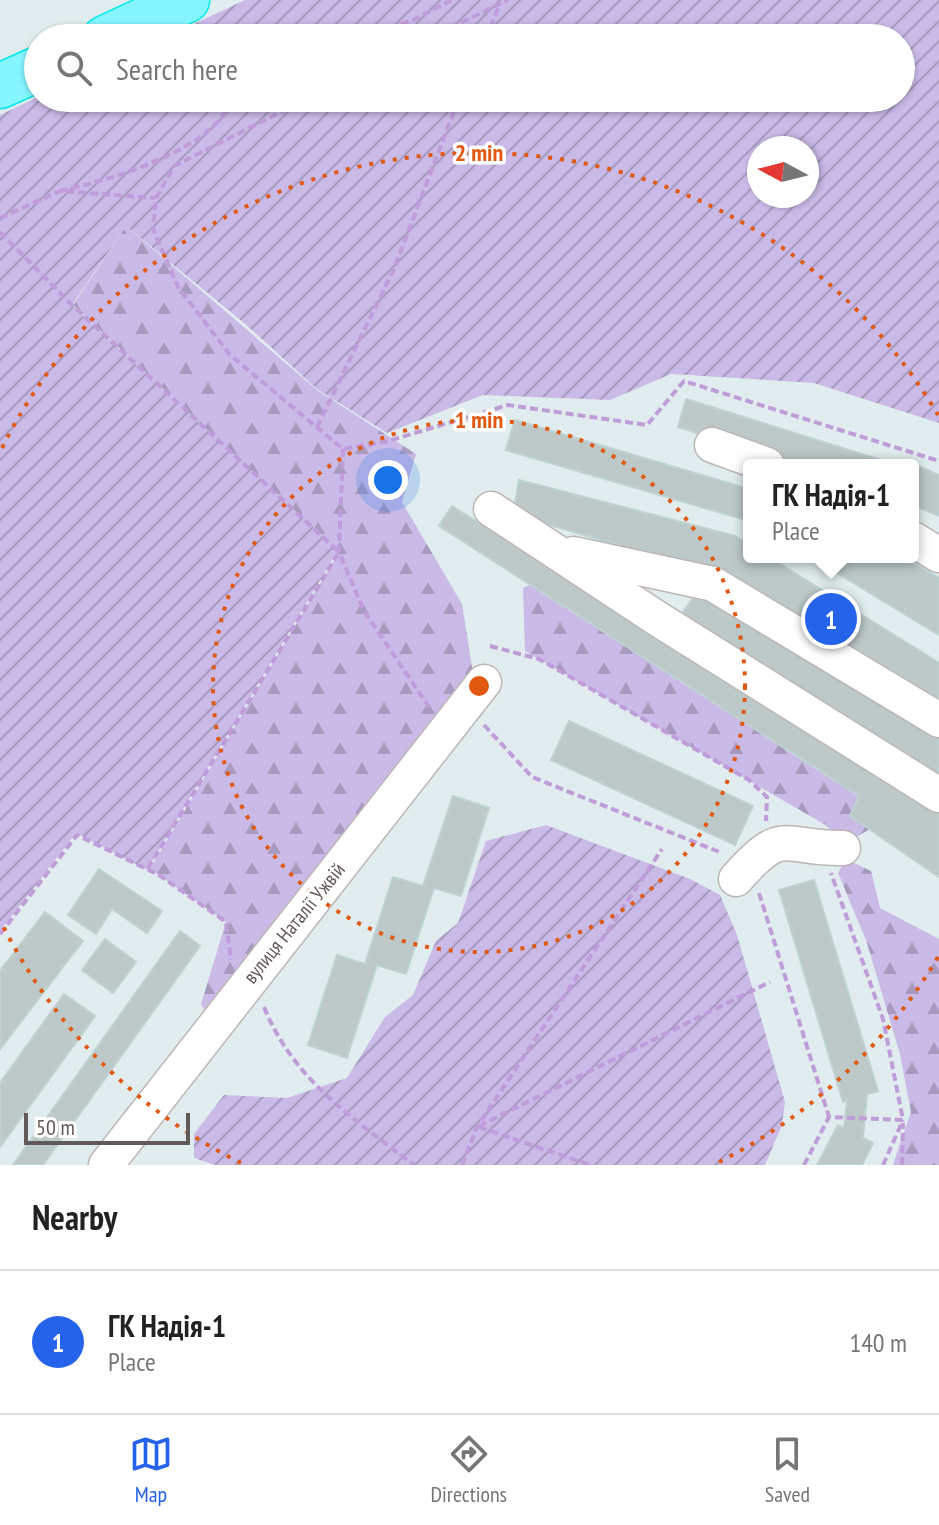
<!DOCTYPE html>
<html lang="en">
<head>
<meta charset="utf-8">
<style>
  body { margin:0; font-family:"PT Sans Narrow",sans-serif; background:#f2f2f2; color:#222 }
  .compass { position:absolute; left:747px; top:136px; width:72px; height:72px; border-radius:50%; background:#fff; box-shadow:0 2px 6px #0004; rotate:277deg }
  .scale { position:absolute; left:24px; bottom:20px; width:166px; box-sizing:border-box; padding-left:8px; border:4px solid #62595a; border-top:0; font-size:22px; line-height:28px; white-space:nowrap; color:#62595a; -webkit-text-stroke:6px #fff; paint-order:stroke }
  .you { position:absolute; left:388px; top:480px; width:28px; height:28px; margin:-20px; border:6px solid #fff; border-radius:50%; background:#1a73e8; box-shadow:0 0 0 12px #1a73e833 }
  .badge { display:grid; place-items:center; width:52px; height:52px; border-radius:50%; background:#2563eb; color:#fff; font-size:26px; font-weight:700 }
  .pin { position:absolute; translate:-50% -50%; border:4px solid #fff; box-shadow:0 2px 8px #0006 }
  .popup { position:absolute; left:743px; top:459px; width:176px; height:104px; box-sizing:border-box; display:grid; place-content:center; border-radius:8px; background:#fff; filter:drop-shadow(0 2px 6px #0005); font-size:26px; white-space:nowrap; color:#767676 }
  .popup b { font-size:30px; color:#222 }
  .popup::after { content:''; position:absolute; left:50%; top:100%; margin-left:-16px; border:16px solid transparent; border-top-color:#fff }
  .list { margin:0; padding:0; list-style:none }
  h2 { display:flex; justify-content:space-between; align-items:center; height:104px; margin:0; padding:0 32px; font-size:34px }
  h2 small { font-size:26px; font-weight:400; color:#767676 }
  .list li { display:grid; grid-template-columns:52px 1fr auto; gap:24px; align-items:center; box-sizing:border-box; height:144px; padding:0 32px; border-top:2px solid #e0e0e0 }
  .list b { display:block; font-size:30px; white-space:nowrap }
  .list p { margin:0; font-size:26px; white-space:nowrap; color:#767676 }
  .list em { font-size:26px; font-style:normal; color:#767676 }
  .icon { flex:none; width:44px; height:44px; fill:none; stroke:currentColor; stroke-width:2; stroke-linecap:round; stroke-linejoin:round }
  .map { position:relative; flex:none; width:939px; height:1165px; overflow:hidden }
  .search { position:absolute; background:#fff; box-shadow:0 2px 6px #0004; left:24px; right:24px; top:24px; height:88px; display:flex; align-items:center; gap:20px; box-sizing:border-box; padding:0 28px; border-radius:44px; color:#767676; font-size:30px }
  .sheet { height:248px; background:#fff }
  nav { display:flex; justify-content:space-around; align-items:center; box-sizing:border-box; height:112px; border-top:2px solid #e0e0e0; background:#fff; font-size:22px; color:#767676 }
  nav a { display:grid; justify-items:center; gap:4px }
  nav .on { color:#2563eb }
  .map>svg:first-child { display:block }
</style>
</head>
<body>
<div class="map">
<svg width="939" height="1165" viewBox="0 0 939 1165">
  <defs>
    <pattern id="forest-firs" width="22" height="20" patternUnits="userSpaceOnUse" patternTransform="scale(2)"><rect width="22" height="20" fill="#c9bae7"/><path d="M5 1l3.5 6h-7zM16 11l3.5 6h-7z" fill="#a79abe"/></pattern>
    <pattern id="garden-furrows" width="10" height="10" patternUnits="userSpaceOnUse" patternTransform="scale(2)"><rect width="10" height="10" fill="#c9bae7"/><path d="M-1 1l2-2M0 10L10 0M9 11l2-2" fill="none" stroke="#a79abe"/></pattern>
  </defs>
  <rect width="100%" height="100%" fill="#e0eced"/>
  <g fill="url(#forest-firs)">
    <path d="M126,226L317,390L416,454L402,502L462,604L474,680L212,1022L201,1004L226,922L150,869L339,552L73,305Z"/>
    <path d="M536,582L866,790L870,829L855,838L839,837L824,824L525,651L523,588Z"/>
    <path d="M846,859L871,871L880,908L939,939V1165H893L911,1112L900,1054L866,940L838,873Z"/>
  </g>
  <g fill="url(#garden-furrows)" fill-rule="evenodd">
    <path d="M245,0H939V423L814,383L671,374L610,400L483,395L387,433L317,389L244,323L126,226L72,305L338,550L147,870L76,833L0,931V115L38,97L901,98V38H164ZM759,148H807V196H759Z"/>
    <path d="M546,825L690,879L720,895L737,935L785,1102L782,1125L765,1165H215L194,1158V1134L224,1095L287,1098L347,1078L385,1017L413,995L436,941L458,923L486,841Z"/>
  </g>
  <g fill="#bdc8c8" stroke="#bed2d2" stroke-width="2">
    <path d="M686,399L897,465H799L678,427Z"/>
    <path d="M515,420L749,489V521L506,450Z"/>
    <path d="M916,465L939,475V516L913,505V470Z"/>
    <path d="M519,480L735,536L749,545V557H769L939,663V708L722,576L513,514Z"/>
    <path d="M452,506L939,813V877L850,816L859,796L439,526Z"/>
    <path d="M811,557H906L939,578V635Z"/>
    <path d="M699,589L939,735V784L678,619Z"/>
    <path d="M569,721L753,806L735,845L551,760Z"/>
    <path d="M453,796L489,808L461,896L434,888L406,974L377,965L347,1058L308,1045L337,955L365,964L393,877L423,886Z"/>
    <path d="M99,869L162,911L147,933L112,909L96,934L68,915Z"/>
    <path d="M814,880L878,1091L867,1094L863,1138L873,1143L862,1165H817L838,1125L844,1128L847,1100L843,1102L779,890Z"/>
    <path d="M45,912L83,941L0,1049V971Z"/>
    <path d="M180,931L200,946L43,1165H13Z"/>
    <path d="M105,939L136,962L113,993L82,970Z"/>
    <path d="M64,994L95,1016L0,1147V1083Z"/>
  </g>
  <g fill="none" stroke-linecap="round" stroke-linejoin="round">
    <g stroke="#beb6b6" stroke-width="37">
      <g id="minor">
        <path d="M712,445L767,465"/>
        <path d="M491,509L658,619L939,795"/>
        <path d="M913,539L939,555"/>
        <path d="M574,554L713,584L939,720"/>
        <path d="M736,879C784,824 782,849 843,848"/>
        <path d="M106,1165L484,682"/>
      </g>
    </g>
    <g stroke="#00e9ed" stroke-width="47">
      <g id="highway">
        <path d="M105,38L187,0"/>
        <path d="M0,86L38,69"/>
      </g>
    </g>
    <g stroke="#c09cda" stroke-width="4" stroke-dasharray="8 4" stroke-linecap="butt">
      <path d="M355,38L413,20L452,0"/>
      <path d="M429,38L508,0"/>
      <path d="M486,38L499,6"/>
      <path d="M309,98L174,166L156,198L153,229L178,287L230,355L343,449L385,442L508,405L647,425L684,381L939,461"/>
      <path d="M60,191C113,179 212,151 234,98"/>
      <path d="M0,218L60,191L155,198"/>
      <path d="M0,232L72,305L339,552L147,870"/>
      <path d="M317,427L394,269L459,98"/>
      <path d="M343,449L339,552L364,611L429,707"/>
      <path d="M490,646L539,659L749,780L767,797L766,821"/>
      <path d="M484,725L532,777L722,853"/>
      <path d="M759,893L829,1117"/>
      <path d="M0,934L77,835L159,875L226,922L231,960"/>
      <path d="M264,1007C294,1081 353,1118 414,1165"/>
      <path d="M479,1126L770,982"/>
      <path d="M479,1127L590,1165"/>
      <path d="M462,1165L477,1127L662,849"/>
      <path d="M804,1165L829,1117L903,1120L883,1019L831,873"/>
      <path d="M883,1165L903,1120"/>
      <path d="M902,1165L903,1123"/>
    </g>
    <use href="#minor" stroke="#fff" stroke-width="34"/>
    <use href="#highway" stroke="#85f6ff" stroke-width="44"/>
  </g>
  <g fill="none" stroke="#e15910" stroke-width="4" stroke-dasharray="4 8">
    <circle cx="479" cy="686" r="266"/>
    <path d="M938 957A533 533 0 0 1 717 1163M241 1163A533 533 0 0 1 2 924M2 448A533 533 0 0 1 938 415"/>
  </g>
  <g text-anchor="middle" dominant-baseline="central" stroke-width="7" stroke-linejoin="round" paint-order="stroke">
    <g font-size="20" fill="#62595a" stroke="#fff">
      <text transform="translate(294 923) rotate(-51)">вулиця Наталії Ужвій</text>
    </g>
  </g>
  <circle cx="479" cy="686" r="12" fill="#e15910" stroke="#fff" stroke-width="4"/>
  <g font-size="24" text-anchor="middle" font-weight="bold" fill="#e15910" stroke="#fff" stroke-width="7" stroke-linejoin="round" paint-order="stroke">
    <text x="479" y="161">2 min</text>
    <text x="479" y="428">1 min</text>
  </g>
</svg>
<svg class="compass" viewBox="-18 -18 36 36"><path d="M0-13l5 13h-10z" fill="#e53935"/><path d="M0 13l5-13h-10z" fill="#767676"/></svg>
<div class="scale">50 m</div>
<div class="you"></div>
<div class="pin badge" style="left:831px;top:619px">1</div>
<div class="popup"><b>ГК Надія-1</b>Place</div>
<div class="search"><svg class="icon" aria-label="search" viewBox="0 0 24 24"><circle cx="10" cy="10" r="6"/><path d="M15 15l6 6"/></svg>Search here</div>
</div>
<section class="sheet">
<h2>Nearby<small></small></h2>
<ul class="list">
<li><span class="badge">1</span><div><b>ГК Надія-1</b><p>Place</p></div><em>140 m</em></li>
</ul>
</section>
<nav>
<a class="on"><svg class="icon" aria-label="map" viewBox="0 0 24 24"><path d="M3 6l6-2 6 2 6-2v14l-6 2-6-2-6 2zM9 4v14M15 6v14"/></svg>Map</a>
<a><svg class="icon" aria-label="directions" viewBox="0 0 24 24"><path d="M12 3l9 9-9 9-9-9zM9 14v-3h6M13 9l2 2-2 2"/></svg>Directions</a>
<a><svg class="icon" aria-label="saved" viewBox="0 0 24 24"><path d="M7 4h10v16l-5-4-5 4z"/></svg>Saved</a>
</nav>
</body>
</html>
